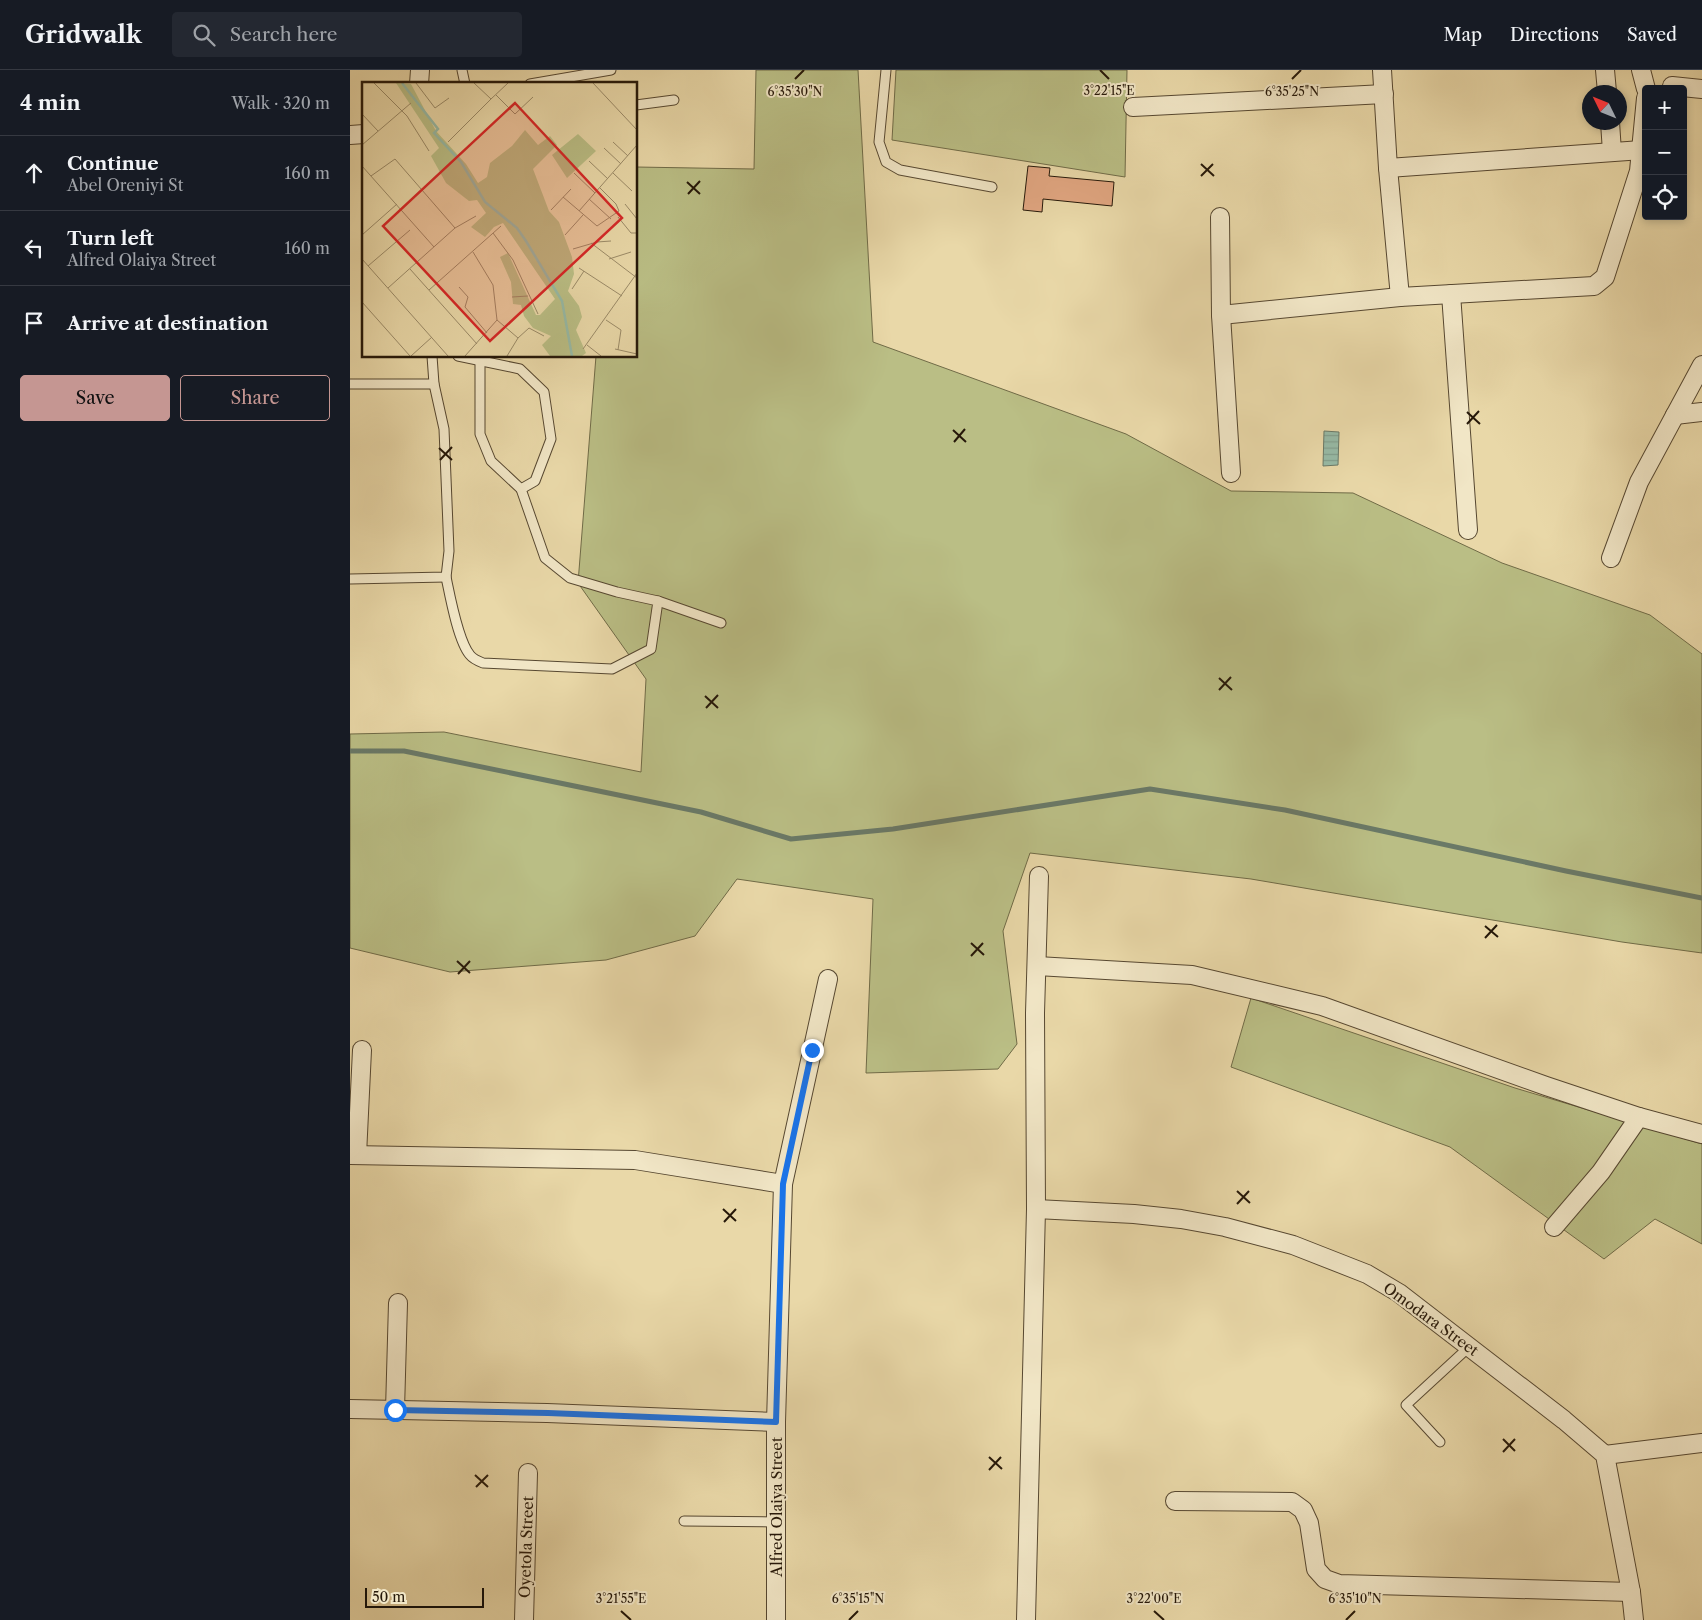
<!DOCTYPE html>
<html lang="en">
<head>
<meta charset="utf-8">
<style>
  body { margin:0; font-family:"Libre Caslon Text",serif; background:#242831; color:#f1f3f6 }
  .controls { position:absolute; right:15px; top:15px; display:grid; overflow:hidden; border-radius:5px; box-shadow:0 2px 8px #0003 }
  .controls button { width:45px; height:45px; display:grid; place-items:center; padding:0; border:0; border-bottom:1px solid #363941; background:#171b24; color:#f1f3f6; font:25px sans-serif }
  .compass { position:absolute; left:1232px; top:15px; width:45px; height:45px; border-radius:50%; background:#171b24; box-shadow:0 2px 8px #0003; rotate:313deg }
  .scale { position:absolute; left:15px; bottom:12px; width:119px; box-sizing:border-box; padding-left:5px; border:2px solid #261809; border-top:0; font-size:14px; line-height:18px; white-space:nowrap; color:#261809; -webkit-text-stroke:4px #f1e6c6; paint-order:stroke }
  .stop { position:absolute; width:15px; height:15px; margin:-11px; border:4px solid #1a73e8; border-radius:50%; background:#fff }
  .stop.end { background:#1a73e8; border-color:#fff; box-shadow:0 1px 5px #0008 }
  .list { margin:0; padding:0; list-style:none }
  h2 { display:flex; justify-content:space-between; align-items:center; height:65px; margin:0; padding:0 20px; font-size:21px }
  h2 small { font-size:16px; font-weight:400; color:#9ea1a6 }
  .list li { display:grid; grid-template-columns:32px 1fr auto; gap:15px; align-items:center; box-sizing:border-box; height:75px; padding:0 20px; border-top:1px solid #363941 }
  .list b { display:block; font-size:19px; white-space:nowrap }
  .list p { margin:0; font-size:16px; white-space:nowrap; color:#9ea1a6 }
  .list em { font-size:16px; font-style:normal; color:#9ea1a6 }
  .actions { display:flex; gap:10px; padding:15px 20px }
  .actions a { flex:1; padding:11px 0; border:1px solid #c59692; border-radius:5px; text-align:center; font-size:18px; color:#c59692 }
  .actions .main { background:#c59692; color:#111 }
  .icon { flex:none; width:28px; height:28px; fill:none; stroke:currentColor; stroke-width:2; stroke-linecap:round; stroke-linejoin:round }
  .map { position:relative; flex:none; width:1352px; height:1550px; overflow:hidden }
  header { display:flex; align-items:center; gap:30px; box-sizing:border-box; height:70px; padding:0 25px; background:#171b24; border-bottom:1px solid #363941 }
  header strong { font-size:24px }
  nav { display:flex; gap:28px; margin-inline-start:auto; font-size:18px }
  .search { width:350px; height:45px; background:#242831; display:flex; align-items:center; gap:12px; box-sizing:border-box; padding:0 18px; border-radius:5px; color:#9ea1a6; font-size:19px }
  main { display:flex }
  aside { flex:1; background:#171b24 }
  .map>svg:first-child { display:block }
</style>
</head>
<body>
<header>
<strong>Gridwalk</strong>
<div class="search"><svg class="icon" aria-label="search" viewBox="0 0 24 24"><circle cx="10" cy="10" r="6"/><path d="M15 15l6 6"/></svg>Search here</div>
<nav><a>Map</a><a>Directions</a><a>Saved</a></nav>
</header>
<main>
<aside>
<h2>4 min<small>Walk · 320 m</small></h2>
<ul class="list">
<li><svg class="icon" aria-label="ahead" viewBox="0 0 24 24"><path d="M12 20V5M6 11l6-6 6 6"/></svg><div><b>Continue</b><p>Abel Oreniyi St</p></div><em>160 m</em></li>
<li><svg class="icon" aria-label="left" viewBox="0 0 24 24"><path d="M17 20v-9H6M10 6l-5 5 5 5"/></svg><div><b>Turn left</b><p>Alfred Olaiya Street</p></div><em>160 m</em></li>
<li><svg class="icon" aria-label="arrive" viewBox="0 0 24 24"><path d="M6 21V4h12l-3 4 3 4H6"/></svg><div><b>Arrive at destination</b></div></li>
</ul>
<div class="actions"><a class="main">Save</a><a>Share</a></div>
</aside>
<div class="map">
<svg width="1352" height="1550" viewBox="0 0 1352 1550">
  <defs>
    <pattern id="water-rules" width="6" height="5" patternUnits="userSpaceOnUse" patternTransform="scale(1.25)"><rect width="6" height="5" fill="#97baa6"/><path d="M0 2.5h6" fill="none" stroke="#829f8e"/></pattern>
  </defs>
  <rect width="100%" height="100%" fill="#e9d8a8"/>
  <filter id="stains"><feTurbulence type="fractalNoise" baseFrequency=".004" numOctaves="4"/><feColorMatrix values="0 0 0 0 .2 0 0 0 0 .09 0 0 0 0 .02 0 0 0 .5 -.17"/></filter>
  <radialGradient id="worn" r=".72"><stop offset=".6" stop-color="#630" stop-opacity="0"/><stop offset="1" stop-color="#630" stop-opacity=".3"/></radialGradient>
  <g fill="#babe85" stroke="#706b47">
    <path d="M406,0H508L523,272L776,364L881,421L1003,423L1152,493L1300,545L1352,584V883L1272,872L901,809L680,783L653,861L667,974L648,999L516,1003L523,829L387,809L345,866L256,890L100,902L0,878V664L94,662L291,702L296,609L228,513L246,286H286V97L404,99Z"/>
    <path d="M546,0H777L775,107L542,70Z"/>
    <path d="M901,928L1165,1018L1352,1074V1174L1305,1149L1254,1189L1100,1077L881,997Z"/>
  </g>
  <path fill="url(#water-rules)" stroke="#6a7967" d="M974,361L989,362L988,395L973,396Z"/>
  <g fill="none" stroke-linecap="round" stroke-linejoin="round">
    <path stroke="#6a7967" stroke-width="5" d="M0,681H54L351,742L441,769L543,759L800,719L935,740L1216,801L1352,828"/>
  </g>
  <path fill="#e0a580" stroke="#261809" d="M678,96L700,98L699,106L764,112L762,136L693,129L692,142L673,140Z"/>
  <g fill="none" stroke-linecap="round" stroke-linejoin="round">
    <g stroke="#574831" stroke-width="11">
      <g id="lane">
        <path d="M112,0L115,14"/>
        <path d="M536,0L529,72L536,92L550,100L642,117"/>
        <path d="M180,14L261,0"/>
        <path d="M286,35L324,30"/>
        <path d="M130,291V364L141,391L171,419"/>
        <path d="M0,314H84"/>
        <path d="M96,507C100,526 108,571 120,585C123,589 128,591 133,593L262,599L301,579L308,531L267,522L220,508L195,488L171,419L185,411L201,369L194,322L170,299L108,286"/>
        <path d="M0,509L96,507L99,481L94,359L84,314L82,286"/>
        <path d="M308,531L371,553"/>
        <path d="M1090,1372L1056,1335L1119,1277"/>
        <path d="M334,1451L426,1452"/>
      </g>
    </g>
    <g stroke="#574831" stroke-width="20">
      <g id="street">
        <path d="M1032,0L1038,98L1050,227"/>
        <path d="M1255,0L1257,22"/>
        <path d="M1291,0L1296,19"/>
        <path d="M69,14L70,0"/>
        <path d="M1322,16L1352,19"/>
        <path d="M783,37L1034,24"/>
        <path d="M1260,52L1262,82"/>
        <path d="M0,65L14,64"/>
        <path d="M1038,98L1292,80"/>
        <path d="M870,147L871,245L881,403"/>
        <path d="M1101,224L1118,460"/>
        <path d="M871,245L1050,227L1244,216L1255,207L1289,101L1296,28"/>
        <path d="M1325,345L1352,342"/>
        <path d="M1261,488L1289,412L1352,295"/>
        <path d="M687,896L842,905L972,936L1196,1016L1289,1047L1352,1064"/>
        <path d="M0,1085L285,1090L433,1114"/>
        <path d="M7,1085L12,980"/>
        <path d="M686,1139L784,1144L831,1149L875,1157L943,1175L1017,1204L1049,1223L1214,1350L1255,1385L1281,1522L1284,1550"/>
        <path d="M1204,1157L1251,1102L1289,1047"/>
        <path d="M0,1339L197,1343L426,1352"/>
        <path d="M45,1340L48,1233"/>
        <path d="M1255,1385L1352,1373"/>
        <path d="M825,1431L942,1432L953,1440L959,1453L966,1499L975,1509L989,1514L1281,1522"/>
        <path d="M174,1550L178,1403"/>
        <path d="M426,1550V1352L433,1114L478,909"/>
        <path d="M676,1550L686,1139L685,943L689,806"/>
      </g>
    </g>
    <use href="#lane" stroke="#f1e6c6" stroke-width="9"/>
    <use href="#street" stroke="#f1e6c6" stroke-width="18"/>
  </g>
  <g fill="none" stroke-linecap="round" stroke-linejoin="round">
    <path stroke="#1a73e8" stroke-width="6" d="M45,1340L198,1343L426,1352L433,1114L462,980"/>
  </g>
  <path fill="none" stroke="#261809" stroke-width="2" d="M750,0L759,9M445,9L454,0M942,9L951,0M851,94L864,106M851,106L863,94M337,112L350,124M338,124L350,111M1117,342L1130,354M1117,354L1129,341M603,360L616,372M604,372L615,359M89,378L102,390M90,390L102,377M869,608L882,620M869,620L881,607M355,626L368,638M356,638L368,625M1135,856L1148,867M1135,868L1147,855M621,873L634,885M621,886L633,873M107,891L120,903M108,904L120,891M887,1121L900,1133M887,1134L899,1121M373,1139L386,1151M374,1152L386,1139M1153,1369L1165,1381M1153,1382L1165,1369M639,1387L652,1399M639,1400L651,1387M125,1405L138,1417M126,1417L138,1405M271,1541L281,1550M804,1541L814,1550M499,1550L508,1541M996,1550L1005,1541"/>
  <g text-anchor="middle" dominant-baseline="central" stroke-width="4" stroke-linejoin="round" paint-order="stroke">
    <g font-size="15" fill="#261809" stroke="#f1e6c6">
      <text transform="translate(1081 1249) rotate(36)">Omodara Street</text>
      <text transform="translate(426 1437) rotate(-90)">Alfred Olaiya Street</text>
      <text transform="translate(176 1477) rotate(-88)">Oyetola Street</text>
    </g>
  </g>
  <g transform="translate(12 12)">
    <rect width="275" height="275" fill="#e9d8a8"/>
    <path d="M34,1L49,2L74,49L104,82L116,101L125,95L128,81L150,64L163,48L176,63L188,54L195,63L171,87L187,129L197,140L210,175L212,192L206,209L217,224L220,235L214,248L224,271L220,274H188L180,263L189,254L171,246L162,234L159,223L151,222L149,200L138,175L146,171L174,233H178L193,217L141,141L132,145L123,155L109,145L124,131L115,118L107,119L84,101L69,74L77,66ZM216,52L234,69L205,96L190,73Z" fill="#babe85"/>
    <path fill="none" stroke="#97baa6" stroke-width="2.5" d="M40,1L76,47L72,51L99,80L123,120L155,146L164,159L200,219L210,274"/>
    <path fill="none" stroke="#9b8b68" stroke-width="1" d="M12,1L45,34L67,69M54,1L73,26L87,16M112,1L129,17L146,1M231,1L275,48M134,13L153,32L171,15M0,32L16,49M86,60L129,17M251,60L266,74M0,63L49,21M242,66L259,82M227,79L246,97M0,84L72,165M212,91L233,111M251,91L270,109M9,94L33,77L93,146M201,115L235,144L257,129L254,122L238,106M227,117L249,137M263,122L275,137M189,128L209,107M217,129L275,63M256,135L269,151H275M131,151L151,178L176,232M0,153L35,122M203,153L221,133M229,161L275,196M211,167L235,160L249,159M0,177L86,274M247,177L269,170M6,184L48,148M217,186L260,214M48,187L115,262M97,205L106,215L103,225L125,251M26,206L93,146L114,134M210,207L222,189M67,208L139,144M150,215L166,214M0,220L48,274M135,238L156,256L145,274M244,238L259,248L256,268M156,256L167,246L182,254M225,263L239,274M221,267L275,191M253,267L275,272M49,274L70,255M103,274L135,238L131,203L111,170"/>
    <path fill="#d62828" fill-opacity="0.15" stroke="#d62828" stroke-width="2.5" d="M153,21L260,136L128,259L21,144Z"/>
    <rect width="275" height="275" fill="none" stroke="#261809" stroke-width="2.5"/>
  </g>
  <g font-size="12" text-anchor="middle" fill="#261809" stroke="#f1e6c6" stroke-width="4" stroke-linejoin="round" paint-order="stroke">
    <text x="759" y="25">3°22'15"E</text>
    <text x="445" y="26">6°35'30"N</text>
    <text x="942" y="26">6°35'25"N</text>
    <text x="508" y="1533">6°35'15"N</text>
    <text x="1005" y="1533">6°35'10"N</text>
    <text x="271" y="1533">3°21'55"E</text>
    <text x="804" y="1533">3°22'00"E</text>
  </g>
  <rect width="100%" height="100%" filter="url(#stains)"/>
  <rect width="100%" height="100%" fill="url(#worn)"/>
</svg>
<div class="controls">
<button>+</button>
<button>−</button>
<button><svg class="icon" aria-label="locate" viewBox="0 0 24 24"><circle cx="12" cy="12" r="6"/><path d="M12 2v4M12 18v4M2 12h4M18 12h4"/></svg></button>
</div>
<svg class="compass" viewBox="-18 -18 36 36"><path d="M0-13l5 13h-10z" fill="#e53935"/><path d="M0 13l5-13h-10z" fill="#9ea1a6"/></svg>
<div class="scale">50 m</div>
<div class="stop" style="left:45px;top:1340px"></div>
<div class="stop end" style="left:462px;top:980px"></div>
</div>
</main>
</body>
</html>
